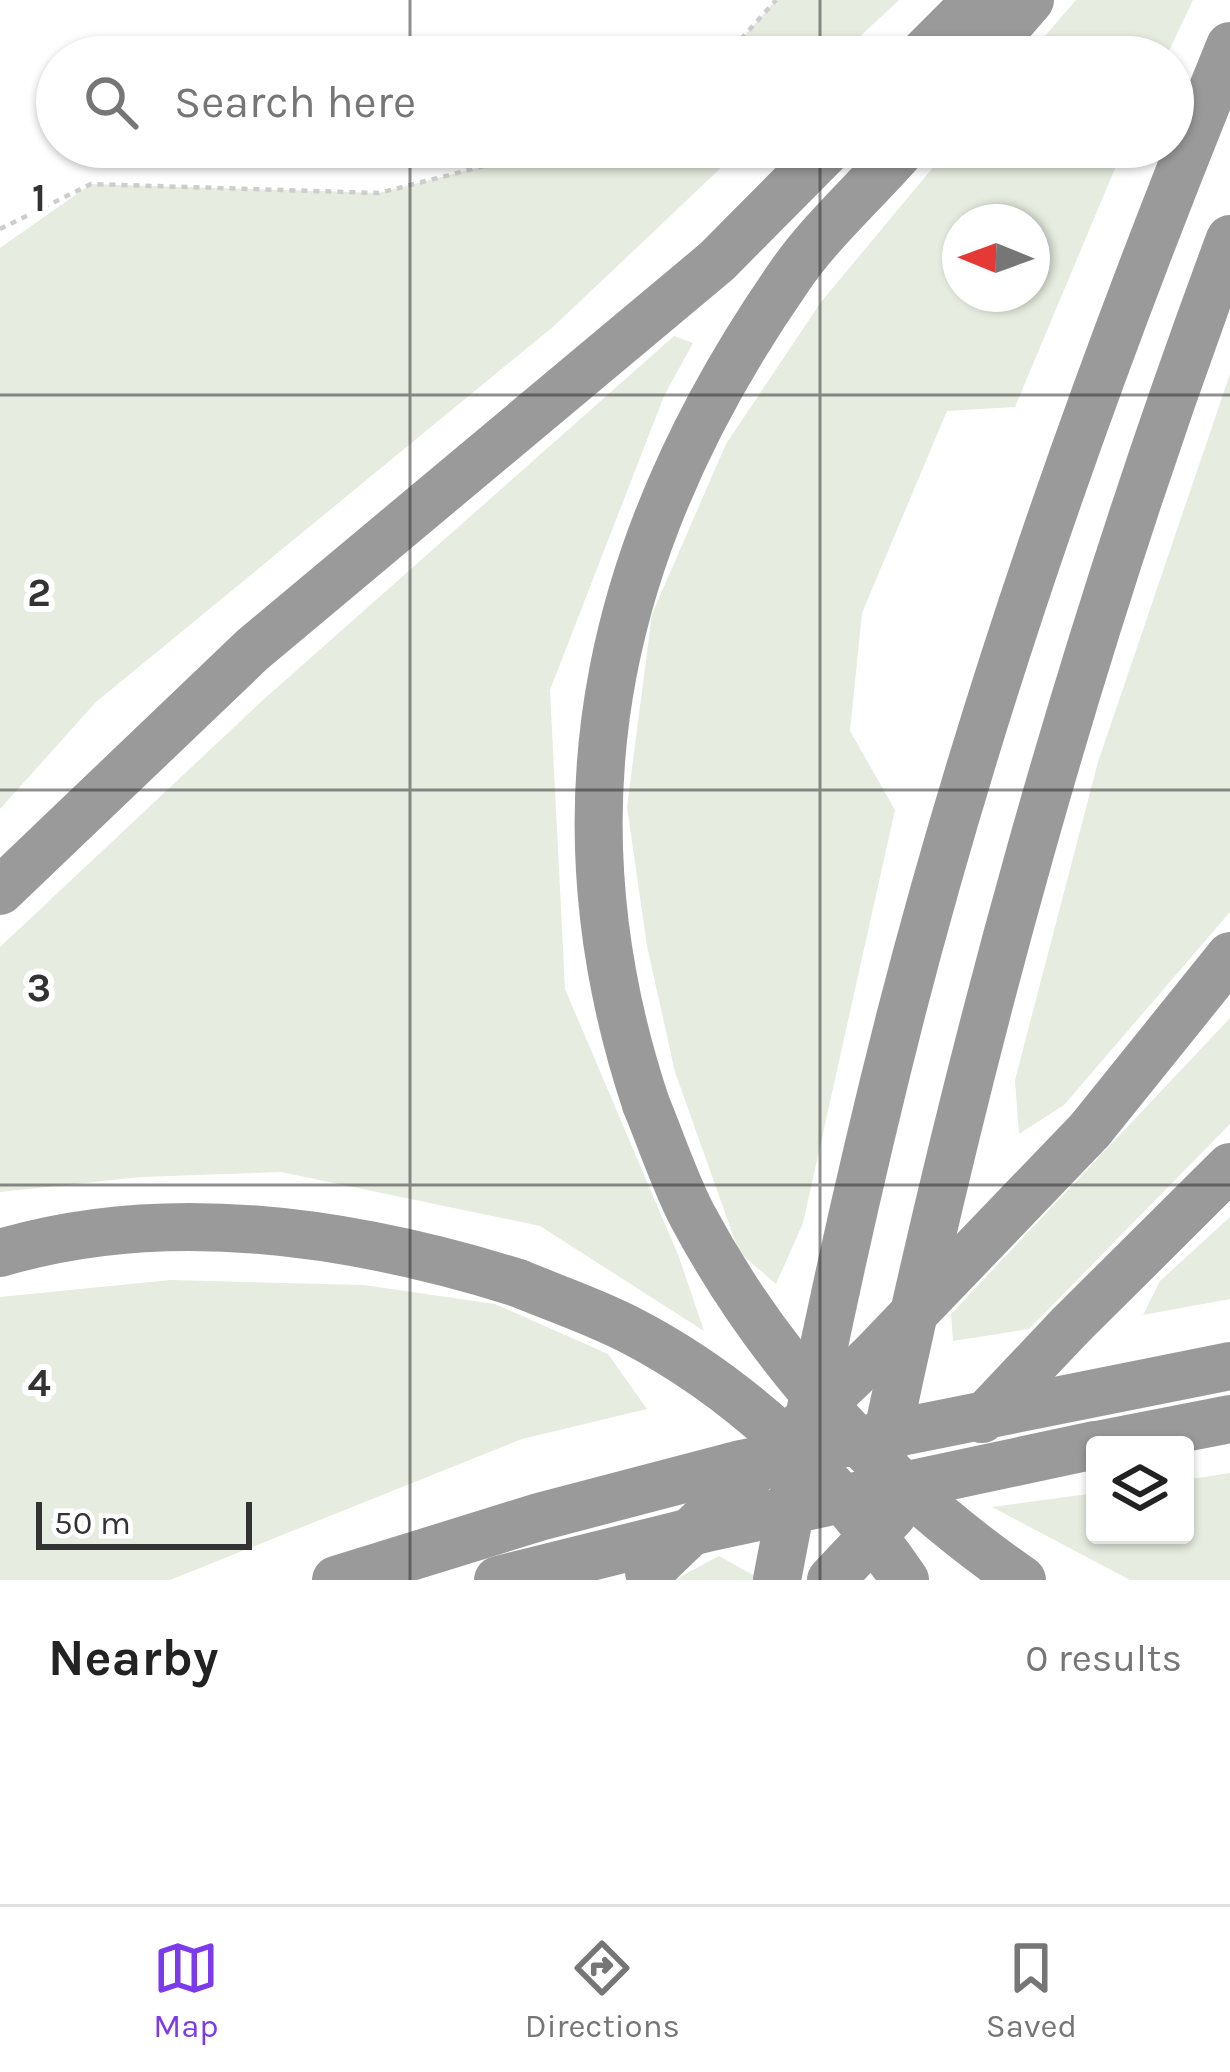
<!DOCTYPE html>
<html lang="en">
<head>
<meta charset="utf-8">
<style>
  body { margin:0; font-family:Karla,sans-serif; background:#f2f2f2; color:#222 }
  .controls { position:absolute; right:36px; bottom:36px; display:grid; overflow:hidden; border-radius:12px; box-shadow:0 3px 9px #0004 }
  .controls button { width:108px; height:108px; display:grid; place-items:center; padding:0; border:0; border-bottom:3px solid #e0e0e0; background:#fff; color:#222; font:60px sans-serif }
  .compass { position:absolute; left:942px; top:204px; width:108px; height:108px; border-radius:50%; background:#fff; box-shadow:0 3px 9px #0004; rotate:271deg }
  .scale { position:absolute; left:36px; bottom:30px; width:216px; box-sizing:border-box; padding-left:12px; border:6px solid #333; border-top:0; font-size:33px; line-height:42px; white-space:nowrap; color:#333; -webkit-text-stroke:9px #fff; paint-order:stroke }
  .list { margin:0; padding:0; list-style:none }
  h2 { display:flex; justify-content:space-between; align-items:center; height:156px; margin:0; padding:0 48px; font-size:51px }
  h2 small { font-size:39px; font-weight:400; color:#767676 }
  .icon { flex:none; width:66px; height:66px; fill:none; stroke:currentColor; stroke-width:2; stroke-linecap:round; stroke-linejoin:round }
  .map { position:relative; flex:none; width:1230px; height:1580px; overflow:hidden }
  .search { position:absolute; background:#fff; box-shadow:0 3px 9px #0004; left:36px; right:36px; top:36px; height:132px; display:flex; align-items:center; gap:30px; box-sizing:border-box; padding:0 42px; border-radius:66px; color:#767676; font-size:45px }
  .sheet { height:324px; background:#fff }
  nav { display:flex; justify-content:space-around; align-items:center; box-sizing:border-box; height:168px; border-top:3px solid #e0e0e0; background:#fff; font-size:33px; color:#767676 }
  nav a { display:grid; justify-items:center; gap:6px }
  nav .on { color:#7c3aed }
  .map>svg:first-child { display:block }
</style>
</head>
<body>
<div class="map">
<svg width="1230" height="1580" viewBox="0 0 1230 1580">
  <rect width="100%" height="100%" fill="#fff"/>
  <g fill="#e6ecdf" fill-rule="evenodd">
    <path d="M776,0H899L838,57H725Z"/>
    <path d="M1076,0H1193L1166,57H1027Z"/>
    <path d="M559,147H743L554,326L96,702L0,809V248L91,184L379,193Z"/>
    <path d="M950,147H1124L1015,407L947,411L862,613L850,731L895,810L803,1223L776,1284L739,1252L675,1072L647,946L627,807L652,614L726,444L821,302ZM960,222H1032V294H960Z"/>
    <path d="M674,336L693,343L664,396L550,690L565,989L679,1257L704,1331L540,1226L281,1172L141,1177L0,1192V947L263,700Z"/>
    <path d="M1230,374V912L1064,1105L1019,1134L1015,1080L1098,762Z"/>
    <path d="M1230,1018V1124L1029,1329L953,1341L951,1314Z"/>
    <path d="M1230,1217V1299L1143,1315L1160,1281Z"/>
    <path d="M171,1280L364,1285L495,1304L608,1354L647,1409L522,1439L170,1580H0V1297Z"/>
    <path d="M1230,1473V1580H1130L992,1507L1095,1493V1535H1185V1480Z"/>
    <path d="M719,1556L762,1580H674Z"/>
  </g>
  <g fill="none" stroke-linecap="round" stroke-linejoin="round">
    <g stroke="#cdcdcd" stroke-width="4.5" stroke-dasharray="6 6" stroke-linecap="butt">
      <path d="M725,57L776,0"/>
      <path d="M0,229L91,184L379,193L559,147"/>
    </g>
    <g stroke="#9a9a9a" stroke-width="48">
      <path d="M920,57L977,0"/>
      <path d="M981,57L1030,0"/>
      <path d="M0,891L252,650L717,261L830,147"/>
      <path d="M646,1104C545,801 611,533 789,277C821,230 867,190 904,147"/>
      <path d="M1090,1130L1230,956"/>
      <path d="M0,1253C168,1203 355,1232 518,1283"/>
      <path d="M1070,1326L1230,1167"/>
      <path d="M1097,1445L1230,1419"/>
      <path d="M879,1474C968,1049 1078,646 1230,239"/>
      <path d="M777,1580C813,1390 853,1202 901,1014C986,684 1101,362 1230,46"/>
    </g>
    <g stroke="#9a9a9a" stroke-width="48">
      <path d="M646,1104C661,1140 674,1180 692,1215C770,1362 885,1485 1022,1580"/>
      <path d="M518,1283C554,1298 593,1311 628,1329C739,1386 836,1478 905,1580"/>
      <path d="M982,1419L1070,1326"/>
      <path d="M649,1572L873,1356L1090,1130"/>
      <path d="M336,1580L539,1517L741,1464L1230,1366"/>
      <path d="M498,1580L711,1527L1095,1445"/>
      <path d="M831,1580L893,1514"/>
    </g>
  </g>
  <path fill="none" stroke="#333" stroke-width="3" stroke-opacity="0.55" d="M410,0V57M820,0V57M410,147V1580M820,147V1580M0,395H1230M0,790H1230M0,1185H1230"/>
  <g font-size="39" text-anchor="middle" font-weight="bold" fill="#333" stroke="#fff" stroke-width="12" stroke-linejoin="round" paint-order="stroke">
    <text x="39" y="211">1</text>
    <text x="39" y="606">2</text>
    <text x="39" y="1001">3</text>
    <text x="39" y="1396">4</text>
  </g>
</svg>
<div class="controls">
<button><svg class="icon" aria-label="layers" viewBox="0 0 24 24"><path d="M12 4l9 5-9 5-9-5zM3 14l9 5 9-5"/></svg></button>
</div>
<svg class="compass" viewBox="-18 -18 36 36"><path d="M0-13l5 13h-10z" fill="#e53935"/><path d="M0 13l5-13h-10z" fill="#767676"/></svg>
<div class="scale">50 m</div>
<div class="search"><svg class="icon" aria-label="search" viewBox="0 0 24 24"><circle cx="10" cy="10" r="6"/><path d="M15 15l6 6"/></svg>Search here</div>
</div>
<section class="sheet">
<h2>Nearby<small>0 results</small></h2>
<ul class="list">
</ul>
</section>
<nav>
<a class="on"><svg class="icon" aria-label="map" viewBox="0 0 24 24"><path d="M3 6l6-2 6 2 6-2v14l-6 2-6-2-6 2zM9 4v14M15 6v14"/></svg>Map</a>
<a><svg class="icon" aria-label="directions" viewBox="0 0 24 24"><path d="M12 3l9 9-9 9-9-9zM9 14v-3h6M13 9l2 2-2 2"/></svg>Directions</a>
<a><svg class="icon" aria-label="saved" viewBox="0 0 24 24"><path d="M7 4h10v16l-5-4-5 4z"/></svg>Saved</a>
</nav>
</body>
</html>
